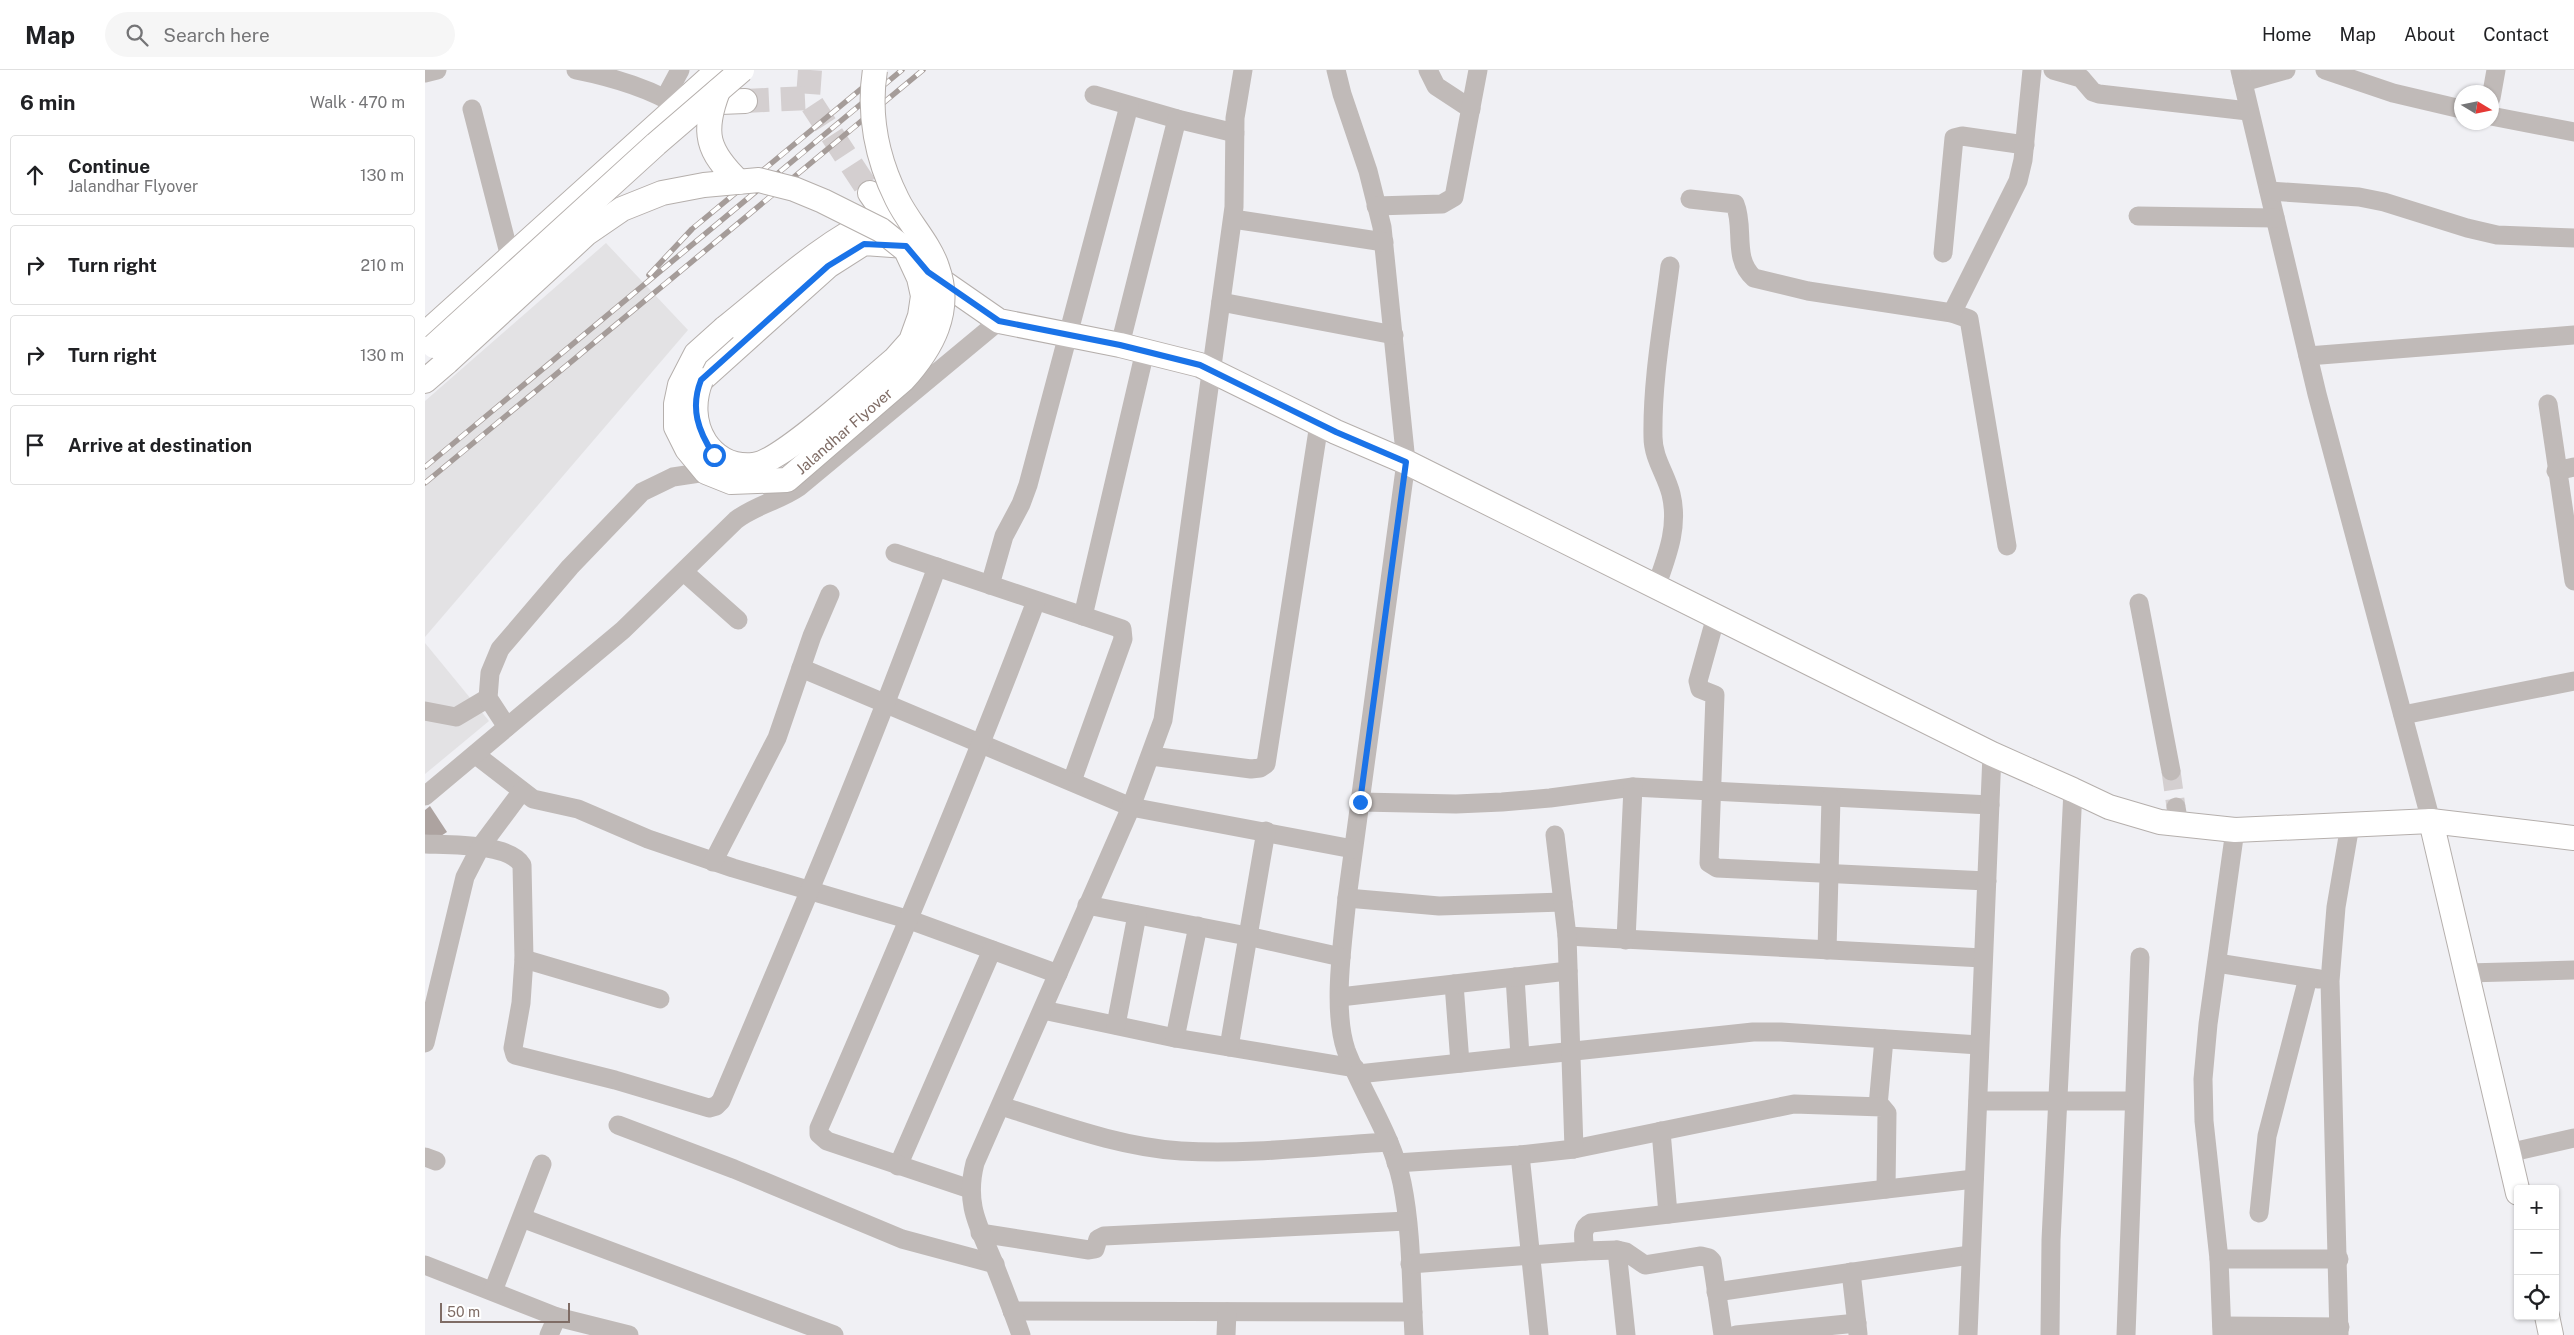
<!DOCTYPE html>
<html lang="en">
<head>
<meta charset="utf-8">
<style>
  body { margin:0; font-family:"Public Sans",sans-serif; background:#f6f6f6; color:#202124 }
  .controls { position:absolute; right:15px; bottom:15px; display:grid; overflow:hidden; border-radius:5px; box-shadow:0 1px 4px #0004 }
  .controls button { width:45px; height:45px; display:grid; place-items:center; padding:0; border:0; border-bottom:1px solid #e0e0e0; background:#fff; color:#202124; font:25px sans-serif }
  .compass { position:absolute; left:2029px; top:15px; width:45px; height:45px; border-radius:50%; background:#fff; box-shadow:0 1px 4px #0004; rotate:100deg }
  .scale { position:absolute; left:15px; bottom:12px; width:130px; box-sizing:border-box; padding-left:5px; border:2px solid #7f6c65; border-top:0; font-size:14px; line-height:18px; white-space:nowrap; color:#7f6c65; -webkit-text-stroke:4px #fff; paint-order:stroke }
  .stop { position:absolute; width:15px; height:15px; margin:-11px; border:4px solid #1a73e8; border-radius:50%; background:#fff }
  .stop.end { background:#1a73e8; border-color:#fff; box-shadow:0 1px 5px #0008 }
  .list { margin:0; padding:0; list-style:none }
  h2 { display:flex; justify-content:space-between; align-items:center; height:65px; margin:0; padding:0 20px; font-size:21px }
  h2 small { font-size:16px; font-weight:400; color:#757577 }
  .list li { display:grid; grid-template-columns:32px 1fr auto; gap:15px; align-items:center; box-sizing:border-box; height:80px; margin:0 10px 10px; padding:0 10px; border:1px solid #e0e0e0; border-radius:5px }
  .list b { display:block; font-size:19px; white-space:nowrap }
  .list p { margin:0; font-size:16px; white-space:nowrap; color:#757577 }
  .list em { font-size:16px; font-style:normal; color:#757577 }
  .icon { flex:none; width:28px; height:28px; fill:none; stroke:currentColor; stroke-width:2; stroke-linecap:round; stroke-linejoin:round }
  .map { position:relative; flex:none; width:2149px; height:1265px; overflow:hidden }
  header { display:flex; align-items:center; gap:30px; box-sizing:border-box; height:70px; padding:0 25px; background:#fff; border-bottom:1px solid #e0e0e0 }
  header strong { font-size:24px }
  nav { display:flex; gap:28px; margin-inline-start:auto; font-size:18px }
  .search { width:350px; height:45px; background:#f6f6f6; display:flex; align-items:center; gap:12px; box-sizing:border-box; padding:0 18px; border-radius:28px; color:#757577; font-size:19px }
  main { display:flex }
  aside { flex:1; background:#fff }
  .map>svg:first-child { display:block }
</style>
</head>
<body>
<header>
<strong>Map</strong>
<div class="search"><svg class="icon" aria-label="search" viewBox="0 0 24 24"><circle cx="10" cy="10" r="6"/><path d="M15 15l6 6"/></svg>Search here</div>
<nav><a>Home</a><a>Map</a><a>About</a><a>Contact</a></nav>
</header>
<main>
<aside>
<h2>6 min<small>Walk · 470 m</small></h2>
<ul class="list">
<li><svg class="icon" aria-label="ahead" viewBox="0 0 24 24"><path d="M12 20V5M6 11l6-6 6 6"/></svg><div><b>Continue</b><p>Jalandhar Flyover</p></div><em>130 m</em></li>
<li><svg class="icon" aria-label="right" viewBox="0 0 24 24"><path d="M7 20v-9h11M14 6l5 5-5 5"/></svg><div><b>Turn right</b></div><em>210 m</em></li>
<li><svg class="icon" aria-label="right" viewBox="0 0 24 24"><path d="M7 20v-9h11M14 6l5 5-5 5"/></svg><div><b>Turn right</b></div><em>130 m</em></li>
<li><svg class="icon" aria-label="arrive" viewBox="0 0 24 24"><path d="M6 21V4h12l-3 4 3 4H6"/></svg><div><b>Arrive at destination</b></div></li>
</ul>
</aside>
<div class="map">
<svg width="2149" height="1265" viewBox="0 0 2149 1265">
  <rect width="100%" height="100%" fill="#f0f0f4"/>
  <g fill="#e3e2e4">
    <path d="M181,173L263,260L0,567V331Z"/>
    <path d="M0,573L64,651L0,704Z"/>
  </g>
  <path fill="#ada3a0" d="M5,736L22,762L5,773L0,766V740Z"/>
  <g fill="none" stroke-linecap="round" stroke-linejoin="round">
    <path stroke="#d4cfd0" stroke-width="19" stroke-dasharray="19 9" stroke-linecap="butt" d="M1746,701L1751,737"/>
    <g stroke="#d4cfd0" stroke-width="24" stroke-dasharray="24 12" stroke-linecap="butt">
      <path d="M385,0L383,28L445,123"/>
      <path d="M320,31L383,28"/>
    </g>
    <g stroke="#b5afac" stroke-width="26">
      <g id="major">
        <path d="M270,33L320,31"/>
        <path d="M445,123L481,175"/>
        <path d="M502,201L574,251L695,275L775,295L911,362L981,392L1567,684L1648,720L1684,737L1735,752L1810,760L2006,751L2149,768"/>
        <path d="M300,258C350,218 397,173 456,146"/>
        <path d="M0,264L293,0"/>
        <path d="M276,310L403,196L439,173L481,176"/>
        <path d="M0,311L22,292"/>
        <path d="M2006,751L2093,1123"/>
        <path d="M2122,1246L2126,1265"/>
      </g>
    </g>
    <g stroke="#c0bab8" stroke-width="19">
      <path d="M151,0C186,7 222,17 253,36"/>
      <path d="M911,0L917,24L943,101L957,157L981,392L922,828C918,871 907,939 921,980C938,1025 967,1065 977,1113C987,1162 986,1215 989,1265"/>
      <path d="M1003,0L1011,16L1046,39"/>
      <path d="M1628,0L1656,8L1668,22L1674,24L1823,41"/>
      <path d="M1815,0L1892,324L2006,751"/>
      <path d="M1900,0L1968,23L2036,39"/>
      <path d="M0,3L12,0"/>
      <path d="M1818,12L1861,0"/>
      <path d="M669,25L752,49L810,63"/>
      <path d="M240,28L255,0"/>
      <path d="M2066,28L2071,0"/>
      <path d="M47,39L85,187"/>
      <path d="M2066,46L2149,62"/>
      <path d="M1844,121L1934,127L1959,132L2042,158L2072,165L2149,168"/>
      <path d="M1265,129L1310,134C1320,158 1307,189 1329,208L1383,221L1527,243L1544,249L1582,476"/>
      <path d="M951,136L1017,134L1029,127L1053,0"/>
      <path d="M1713,146L1850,148"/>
      <path d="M808,149L959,172"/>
      <path d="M1518,183L1529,68L1537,66L1600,75"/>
      <path d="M796,232L969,265"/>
      <path d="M1527,243L1593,111L1598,90L1607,0"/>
      <path d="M695,275L752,49"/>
      <path d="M1883,286L2149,265"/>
      <path d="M2123,334L2149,511"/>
      <path d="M2131,401L2149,397"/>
      <path d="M470,483L697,559L698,569L647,711"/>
      <path d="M259,502L313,550"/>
      <path d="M565,515L579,466L596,434L603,415L704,36"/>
      <path d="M1231,517C1242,486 1254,457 1246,424C1241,404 1228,388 1228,367C1227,310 1238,252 1245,196"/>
      <path d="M1714,533L1746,701"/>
      <path d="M658,546L720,281"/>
      <path d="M1291,546L1273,611L1275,619L1290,625L1284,793L1292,798L1562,811"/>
      <path d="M376,598L706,737L928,779"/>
      <path d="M0,641L31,647L63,628"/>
      <path d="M1978,645L2149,611"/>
      <path d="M82,657L63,628L65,603L75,579L145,497L217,422L248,407L281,402"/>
      <path d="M51,685L108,729L153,739L223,769L308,798L485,850L633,904"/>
      <path d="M726,686L826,699L835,698L841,694L894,354"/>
      <path d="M0,726L198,560L311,450C330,435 354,431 374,417L574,251"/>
      <path d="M935,732L1031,734L1077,732L1125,728L1208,717L1565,735"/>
      <path d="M1751,737L1754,755"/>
      <path d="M0,774C23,775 84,773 97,795L99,889L96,933L88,978L90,985L190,1010L284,1038L291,1036L296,1031C371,854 446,678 512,497"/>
      <path d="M288,792L352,668L387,566L405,524"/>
      <path d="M922,828L1014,836L1138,832"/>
      <path d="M662,835L822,866L916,887"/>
      <path d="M1142,866L1558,888"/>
      <path d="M1201,870L1208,717"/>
      <path d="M1402,880L1406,728"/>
      <path d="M99,889L235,929"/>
      <path d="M1792,893L1894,909"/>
      <path d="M2042,903L2149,900"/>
      <path d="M1090,907L1095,986"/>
      <path d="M1029,914L1035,993"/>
      <path d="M915,927L1143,901"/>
      <path d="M618,940L750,968L930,998"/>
      <path d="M691,955L712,845"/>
      <path d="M750,968L773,856"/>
      <path d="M0,973L40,807L56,776L97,721"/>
      <path d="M804,977L841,761"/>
      <path d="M933,1004L1328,962H1356L1554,975"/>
      <path d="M1553,1031H1708"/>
      <path d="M576,1036C634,1054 694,1077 756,1081C825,1085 895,1076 964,1072"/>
      <path d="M1453,1036L1459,969"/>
      <path d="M193,1055L309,1099L477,1169L570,1194"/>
      <path d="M1236,1061L1243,1144"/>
      <path d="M1149,1079L1369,1034L1457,1037L1462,1043L1461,1119"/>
      <path d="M2083,1083L2149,1068"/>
      <path d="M1095,1085L1114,1265"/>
      <path d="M0,1087L11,1091"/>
      <path d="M971,1093L1095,1085L1149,1079L1142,866L1130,765"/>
      <path d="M473,1096L567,880"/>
      <path d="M545,1119L402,1071L394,1064V1058C470,884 544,709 611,531"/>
      <path d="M1834,1143L1842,1066L1883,908"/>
      <path d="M97,1148L409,1265"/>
      <path d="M555,1163L664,1180L670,1179L673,1169L679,1166L982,1151"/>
      <path d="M1192,1180L1201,1265"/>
      <path d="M1160,1181L1192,1180L1201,1182L1220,1195L1276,1186L1284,1188L1287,1191L1298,1265"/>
      <path d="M1794,1189H1914"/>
      <path d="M985,1194L1160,1181C1159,1170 1155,1158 1166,1153L1549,1109"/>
      <path d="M0,1195L132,1247L204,1265"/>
      <path d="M1426,1202L1433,1264"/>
      <path d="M68,1221L117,1094"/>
      <path d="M1291,1222L1545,1185"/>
      <path d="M587,1241L988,1242"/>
      <path d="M1797,1256L1915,1257"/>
      <path d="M124,1265L132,1247"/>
      <path d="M596,1265C588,1242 579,1219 570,1196C555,1158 539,1136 550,1093L706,737L738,650L809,137L810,48L818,0"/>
      <path d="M801,1265L802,1242"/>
      <path d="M1311,1265L1432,1253"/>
      <path d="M1543,1265L1567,684"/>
      <path d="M1625,1265L1626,1170L1648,720"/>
      <path d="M1701,1265L1715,887"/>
      <path d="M1797,1265L1794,1189L1779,1051L1778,1009L1783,954L1810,760"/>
      <path d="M1914,1265L1905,911L1911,837L1925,755"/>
    </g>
    <use href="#major" stroke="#fff" stroke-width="24"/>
    <g stroke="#a59c99" stroke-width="5.5">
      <g id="rail">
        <path d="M224,205L267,159L459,0"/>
        <path d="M0,397L477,0"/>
        <path d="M0,413L498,0"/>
      </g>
    </g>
    <use href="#rail" stroke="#fff" stroke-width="4" stroke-dasharray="11" stroke-linecap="butt"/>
    <g stroke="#b5afac" stroke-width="26" stroke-linecap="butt">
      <g id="major-bridge">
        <path d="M293,21C277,63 282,81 314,112"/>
        <path d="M300,258L271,284L255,315L251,334V357L262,379L281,402L306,412L362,410L478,310C507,278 528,241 512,197C504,173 483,152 472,129C452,89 443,44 450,0"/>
        <path d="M9,276L231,74L317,0"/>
        <path d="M22,292L162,163L197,139L237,123L279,115L334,110L369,119L398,131L456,160L481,180L494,208L498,226L495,246L486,271L470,289C444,310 356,393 328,395C307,397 291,388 280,372C268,353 268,330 276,310"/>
      </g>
    </g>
    <use href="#major-bridge" stroke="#fff" stroke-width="24"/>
  </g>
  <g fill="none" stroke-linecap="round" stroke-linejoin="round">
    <path stroke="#1a73e8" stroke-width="6" d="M289,385C273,361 265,338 276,310L403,196L439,174L481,176L503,202L574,251L695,275L775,295L911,362L981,392L935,732"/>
  </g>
  <g text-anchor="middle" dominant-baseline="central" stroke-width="5" stroke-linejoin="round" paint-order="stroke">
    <g font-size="15" fill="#7f6c65" stroke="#fff">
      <text transform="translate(419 361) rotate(-41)">Jalandhar Flyover</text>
    </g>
  </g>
</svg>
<div class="controls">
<button>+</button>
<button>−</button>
<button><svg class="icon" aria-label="locate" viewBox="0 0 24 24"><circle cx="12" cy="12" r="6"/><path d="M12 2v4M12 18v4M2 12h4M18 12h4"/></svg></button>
</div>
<svg class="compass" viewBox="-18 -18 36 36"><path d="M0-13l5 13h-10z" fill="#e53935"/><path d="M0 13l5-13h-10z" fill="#757577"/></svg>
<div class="scale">50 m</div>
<div class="stop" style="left:289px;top:385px"></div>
<div class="stop end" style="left:935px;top:732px"></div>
</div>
</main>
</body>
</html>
